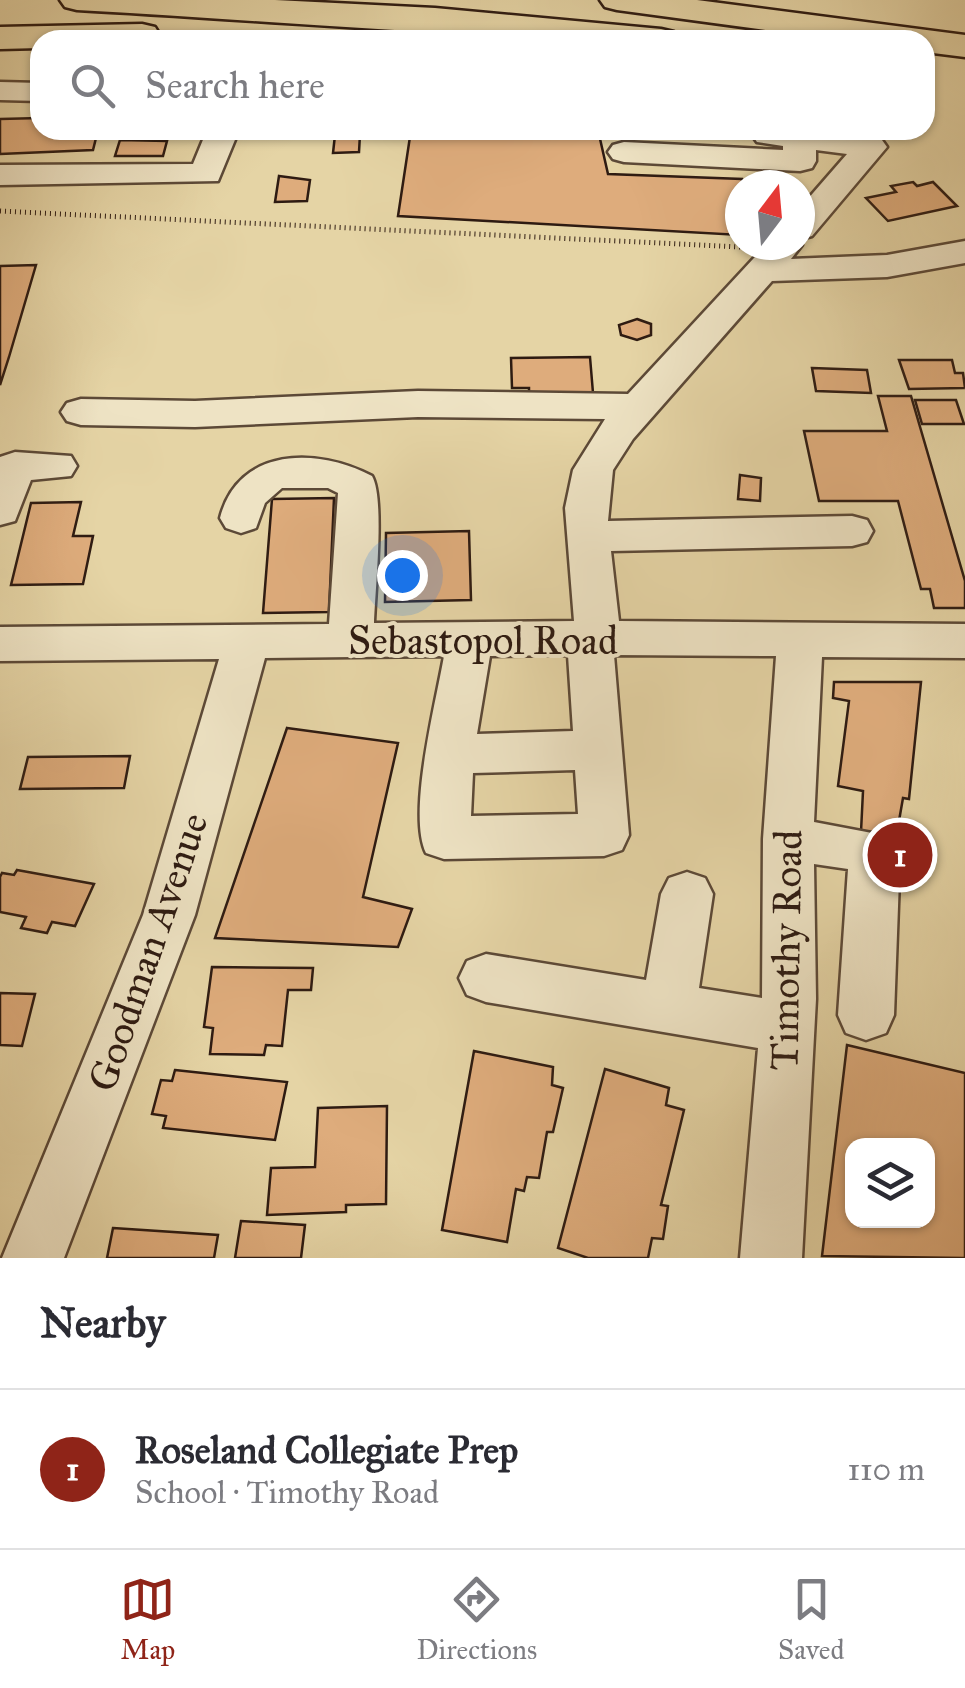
<!DOCTYPE html>
<html lang="en">
<head>
<meta charset="utf-8">
<style>
  body { margin:0; font-family:"IM FELL Great Primer",serif; background:#f2f2f3; color:#2b2b33 }
  .controls { position:absolute; right:30px; bottom:30px; display:grid; overflow:hidden; border-radius:20px; box-shadow:0 2px 8px #0004 }
  .controls button { width:90px; height:90px; display:grid; place-items:center; padding:0; border:0; border-bottom:2px solid #e1e1e2; background:#fff; color:#2b2b33; font:50px sans-serif }
  .compass { position:absolute; left:725px; top:170px; width:90px; height:90px; border-radius:50%; background:#fff; box-shadow:0 2px 8px #0004; rotate:16deg }
  .you { position:absolute; left:402px; top:575px; width:35px; height:35px; margin:-25px; border:8px solid #fff; border-radius:50%; background:#1a73e8; box-shadow:0 0 0 15px #1a73e833 }
  .badge { display:grid; place-items:center; width:65px; height:65px; border-radius:50%; background:#8f2418; color:#fff; font-size:32px; font-weight:700 }
  .pin { position:absolute; translate:-50% -50%; border:5px solid #fff; box-shadow:0 2px 10px #0006 }
  .list { margin:0; padding:0; list-style:none }
  h2 { display:flex; justify-content:space-between; align-items:center; height:130px; margin:0; padding:0 40px; font-size:42px }
  h2 small { font-size:32px; font-weight:400; color:#7c7c81 }
  .list li { display:grid; grid-template-columns:65px 1fr auto; gap:30px; align-items:center; box-sizing:border-box; height:160px; padding:0 40px; border-top:2px solid #e1e1e2 }
  .list b { display:block; font-size:38px; white-space:nowrap }
  .list p { margin:0; font-size:32px; white-space:nowrap; color:#7c7c81 }
  .list em { font-size:32px; font-style:normal; color:#7c7c81 }
  .icon { flex:none; width:55px; height:55px; fill:none; stroke:currentColor; stroke-width:2; stroke-linecap:round; stroke-linejoin:round }
  .map { position:relative; flex:none; width:965px; height:1258px; overflow:hidden }
  .search { position:absolute; background:#fff; box-shadow:0 2px 8px #0004; left:30px; right:30px; top:30px; height:110px; display:flex; align-items:center; gap:25px; box-sizing:border-box; padding:0 35px; border-radius:30px; color:#7c7c81; font-size:38px }
  .sheet { height:290px; background:#fff }
  nav { display:flex; justify-content:space-around; align-items:center; box-sizing:border-box; height:140px; border-top:2px solid #e1e1e2; background:#fff; font-size:28px; color:#7c7c81 }
  nav a { display:grid; justify-items:center; gap:5px }
  nav .on { color:#8f2418 }
  .map>svg:first-child { display:block }
</style>
</head>
<body>
<div class="map">
<svg width="965" height="1258" viewBox="0 0 965 1258">
  <rect width="100%" height="100%" fill="#e5d4a5"/>
  <filter id="stains"><feTurbulence type="fractalNoise" baseFrequency=".002" numOctaves="4"/><feColorMatrix values="0 0 0 0 .2 0 0 0 0 .09 0 0 0 0 .02 0 0 0 .5 -.17"/></filter>
  <radialGradient id="worn" r=".72"><stop offset=".6" stop-color="#630" stop-opacity="0"/><stop offset="1" stop-color="#630" stop-opacity=".3"/></radialGradient>
  <g fill="#deac7c" stroke="#2e1b12" stroke-width="2.5" fill-rule="evenodd">
    <path d="M40,118V130H98L93,150L0,154V119Z"/>
    <path d="M411,130H598L608,174L742,179L740,235L398,216Z"/>
    <path d="M360,134L359,152L333,153L335,135Z"/>
    <path d="M120,140L167,141L163,156H115Z"/>
    <path d="M279,176L310,180L307,201L275,202Z"/>
    <path d="M913,182L917,186L933,182L957,206L888,221L866,198L896,192L891,186Z"/>
    <path d="M36,265L9,357L0,385V266Z"/>
    <path d="M637,319L651,324V335L637,340L621,335L619,325Z"/>
    <path d="M590,357L593,393L529,394V388H512L511,358Z"/>
    <path d="M899,360H952L955,373H963L965,388L909,389Z"/>
    <path d="M812,368L867,370L871,393L816,391Z"/>
    <path d="M878,396H911L965,581V608H934L930,589H921L898,501H819L804,431H887Z"/>
    <path d="M915,400H956L964,424H922Z"/>
    <path d="M740,475L761,478L760,501L738,499Z"/>
    <path d="M334,498L329,612L263,613L272,499Z"/>
    <path d="M81,502L73,536H93L83,584L11,585L31,503Z"/>
    <path d="M469,531L471,600L385,602L386,533Z"/>
    <path d="M834,682H921L909,799L903,798L896,838L861,832L863,791L838,786L849,701L833,698Z"/>
    <path d="M287,728L398,743L363,897L412,909L398,947L215,938Z"/>
    <path d="M130,756L124,788L20,789L28,757Z"/>
    <path d="M17,870L94,884L75,926L52,922L47,933L21,928L26,917L0,912V877L2,873L14,875Z"/>
    <path d="M212,967L313,968L311,990H288L282,1046L266,1045L264,1055L210,1054L213,1028L204,1027Z"/>
    <path d="M0,993L35,994L22,1046L0,1045Z"/>
    <path d="M847,1045L965,1073V1258L822,1256ZM852,1146H928V1220H852Z"/>
    <path d="M474,1051L553,1067L552,1085L563,1088L553,1132H547L539,1178L527,1177L524,1191L516,1189L507,1242L442,1230Z"/>
    <path d="M605,1069L669,1088L666,1105L684,1110L661,1205L668,1206L663,1239L652,1238L648,1258H588L558,1248Z"/>
    <path d="M175,1070L287,1082L275,1140L163,1128L166,1116L152,1114L161,1080L172,1081Z"/>
    <path d="M387,1106L386,1204L346,1205V1212L267,1215L271,1168L315,1167L318,1108Z"/>
    <path d="M241,1221L305,1225L301,1258H235Z"/>
    <path d="M113,1228L218,1235L214,1258H107Z"/>
  </g>
  <g fill="none" stroke-linecap="round" stroke-linejoin="round">
    <g stroke="#5c4937" stroke-width="5">
      <g id="minor">
        <path d="M0,82L40,83V101L0,100Z"/>
        <path d="M207,130H239L218,181L0,185V165L193,164Z"/>
        <path d="M755,130C798,130 841,130 882,140L887,147L812,236L800,239V208L847,154L816,150V161L812,168L800,171L624,162L613,159L608,152L613,145L624,142L783,150V146L757,142L752,135Z"/>
        <path d="M800,241L802,245L791,259L887,255L965,241V263L887,277L772,281L633,439L613,470L608,521L852,516L867,520L873,531L867,542L852,546L611,551L619,621L965,624V658L822,657L814,822L893,837L900,852L894,1015L886,1033L866,1040L846,1033L838,1015L848,869L814,864L816,999L802,1258H740L758,1048L486,1002L467,995L459,978L467,961L486,954L646,980L661,894L669,878L687,872L705,878L713,894L699,988L762,998L763,839L776,656L614,655L629,835L622,850L604,856L444,859L426,853C407,814 436,702 444,656L265,658L195,915L64,1258H2L143,915L219,659L0,661V627L329,624L338,493L328,488H282L265,503L256,528L241,533L226,528L220,518C238,447 317,447 372,476C385,498 375,591 374,623L574,621L565,508L573,470L605,419L418,417L195,427L81,425L67,421L61,412L67,403L81,399L195,401L418,391L628,394L766,245H800ZM568,655L573,731L477,734L490,656ZM575,770L578,814L471,816L473,773Z"/>
        <path d="M15,452L71,456L77,466L71,476L31,480L15,521L0,525V457Z"/>
      </g>
    </g>
    <g stroke="#2e1b12" stroke-width="5">
      <g id="highway">
        <path d="M60,0H275L435,8L661,29L674,32L679,40C478,40 277,21 77,10L65,7Z"/>
        <path d="M600,0H697L965,35V57L925,52V40H839L617,10L605,7Z"/>
        <path d="M142,24L155,27L160,35L156,40H40V48L0,49V27Z"/>
      </g>
    </g>
    <path stroke="#2e1b12" stroke-width="5" stroke-dasharray="1 4" stroke-linecap="butt" d="M0,211L741,247"/>
    <use href="#minor" fill="#eee3c4" fill-rule="evenodd"/>
    <use href="#highway" fill="#e5d4a5" fill-rule="evenodd"/>
  </g>
  <g text-anchor="middle" dominant-baseline="central" stroke-width="8" stroke-linejoin="round" paint-order="stroke">
    <g font-size="40" fill="#2e1b12" stroke="#eee3c4">
      <text x="483" y="640">Sebastopol Road</text>
      <text transform="translate(786 950) rotate(-89)">Timothy Road</text>
      <text transform="translate(148 952) rotate(-71)">Goodman Avenue</text>
    </g>
  </g>
  <rect width="100%" height="100%" filter="url(#stains)"/>
  <rect width="100%" height="100%" fill="url(#worn)"/>
</svg>
<div class="controls">
<button><svg class="icon" aria-label="layers" viewBox="0 0 24 24"><path d="M12 4l9 5-9 5-9-5zM3 14l9 5 9-5"/></svg></button>
</div>
<svg class="compass" viewBox="-18 -18 36 36"><path d="M0-13l5 13h-10z" fill="#e53935"/><path d="M0 13l5-13h-10z" fill="#7c7c81"/></svg>
<div class="you"></div>
<div class="pin badge" style="left:900px;top:855px">1</div>
<div class="search"><svg class="icon" aria-label="search" viewBox="0 0 24 24"><circle cx="10" cy="10" r="6"/><path d="M15 15l6 6"/></svg>Search here</div>
</div>
<section class="sheet">
<h2>Nearby<small></small></h2>
<ul class="list">
<li><span class="badge">1</span><div><b>Roseland Collegiate Prep</b><p>School · Timothy Road</p></div><em>110 m</em></li>
</ul>
</section>
<nav>
<a class="on"><svg class="icon" aria-label="map" viewBox="0 0 24 24"><path d="M3 6l6-2 6 2 6-2v14l-6 2-6-2-6 2zM9 4v14M15 6v14"/></svg>Map</a>
<a><svg class="icon" aria-label="directions" viewBox="0 0 24 24"><path d="M12 3l9 9-9 9-9-9zM9 14v-3h6M13 9l2 2-2 2"/></svg>Directions</a>
<a><svg class="icon" aria-label="saved" viewBox="0 0 24 24"><path d="M7 4h10v16l-5-4-5 4z"/></svg>Saved</a>
</nav>
</body>
</html>
